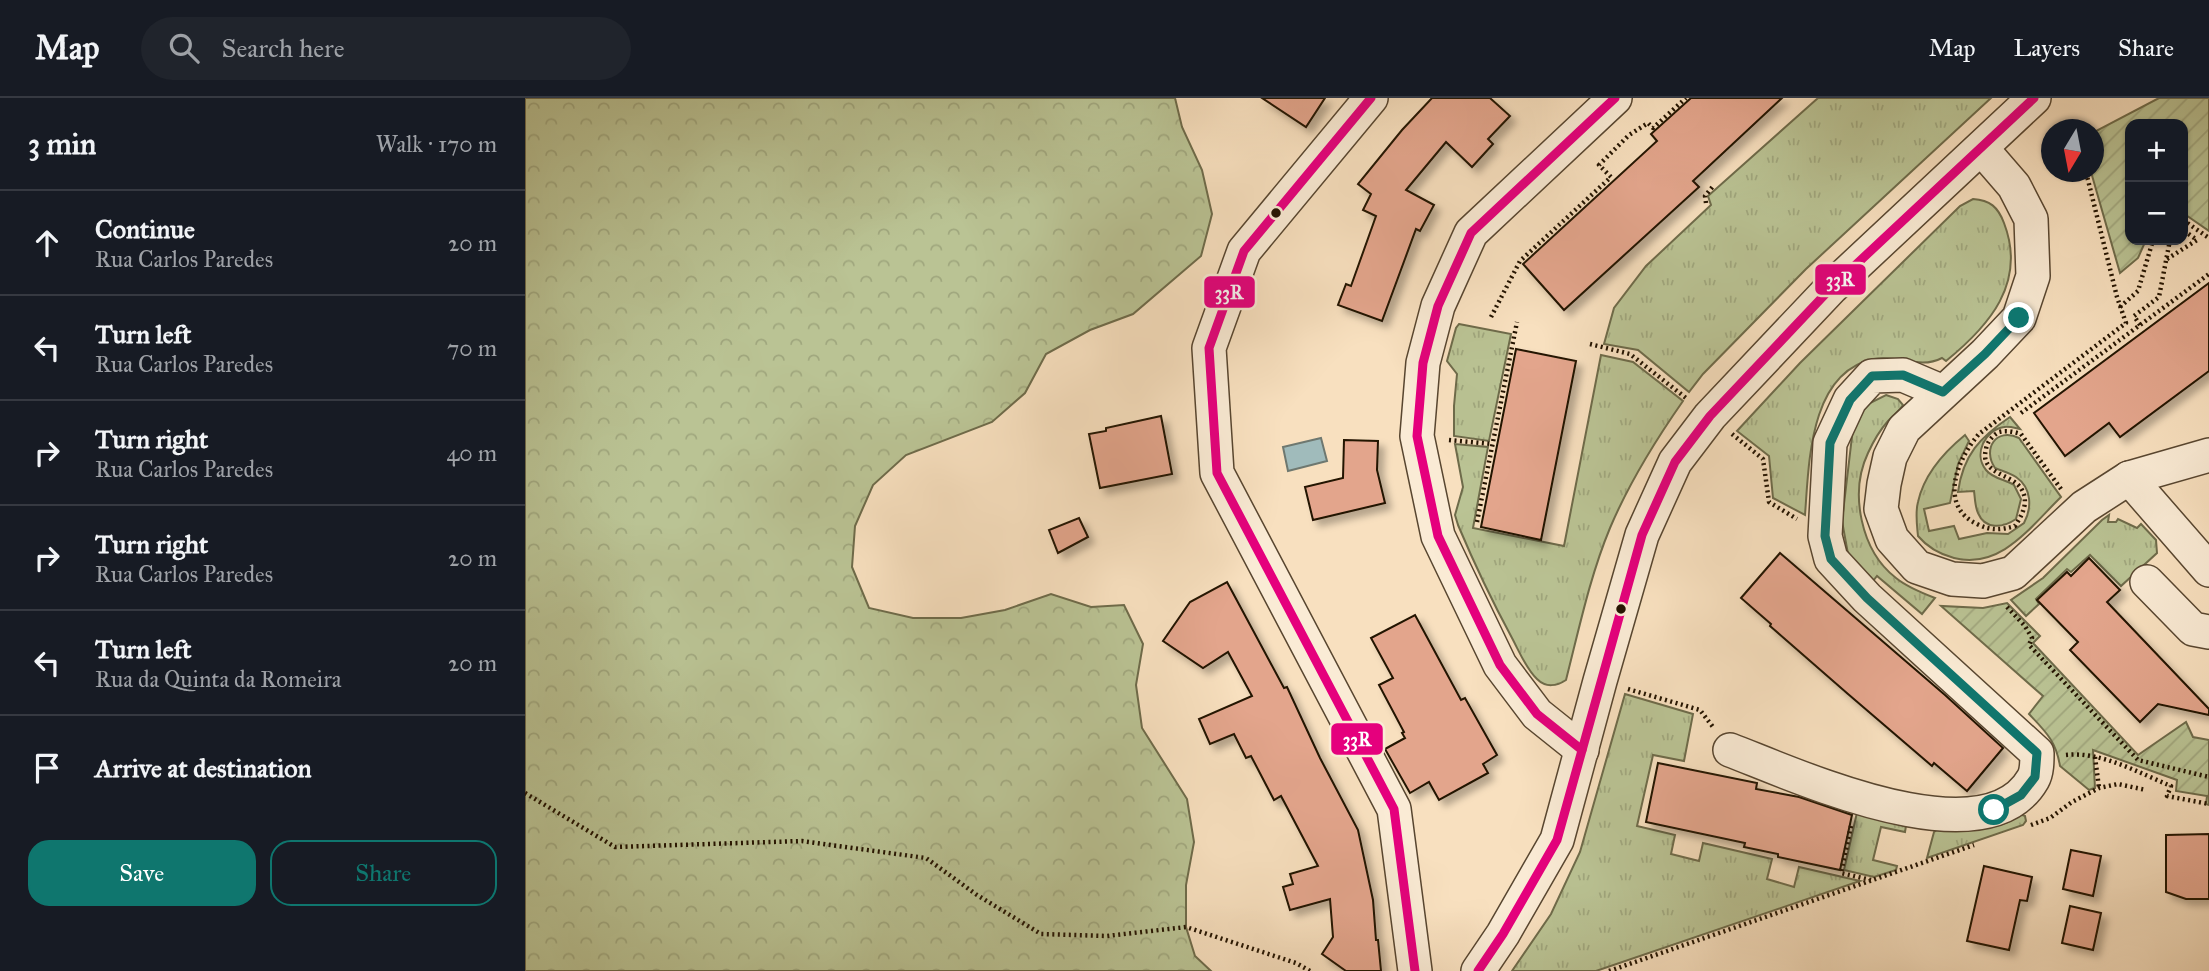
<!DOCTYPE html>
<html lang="en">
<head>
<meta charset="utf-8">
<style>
  body { margin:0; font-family:"IM FELL Great Primer",serif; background:#20242c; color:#f1f3f6 }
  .controls { position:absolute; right:21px; top:21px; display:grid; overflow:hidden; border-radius:14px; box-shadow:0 2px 5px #0004 }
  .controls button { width:63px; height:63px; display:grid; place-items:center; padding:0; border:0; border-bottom:2px solid #363941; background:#171b24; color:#f1f3f6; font:35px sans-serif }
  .compass { position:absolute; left:1516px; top:21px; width:63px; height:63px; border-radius:50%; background:#171b24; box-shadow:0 2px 5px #0004; rotate:190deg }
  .stop { position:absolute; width:21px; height:21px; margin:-16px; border:5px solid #0f766e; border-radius:50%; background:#fff }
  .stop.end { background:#0f766e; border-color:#fff; box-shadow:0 2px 7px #0008 }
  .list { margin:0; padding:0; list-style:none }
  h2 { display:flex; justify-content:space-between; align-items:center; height:91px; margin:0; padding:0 28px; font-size:30px }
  h2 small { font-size:23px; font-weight:400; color:#9ea1a6 }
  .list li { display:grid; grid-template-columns:46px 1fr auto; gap:21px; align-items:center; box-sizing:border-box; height:105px; padding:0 28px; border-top:2px solid #363941 }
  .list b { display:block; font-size:26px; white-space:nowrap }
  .list p { margin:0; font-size:23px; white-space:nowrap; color:#9ea1a6 }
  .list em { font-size:23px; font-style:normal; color:#9ea1a6 }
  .actions { display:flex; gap:14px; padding:21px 28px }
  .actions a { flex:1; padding:16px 0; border:2px solid #0f766e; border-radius:21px; text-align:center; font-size:24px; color:#0f766e }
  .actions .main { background:#0f766e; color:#fff }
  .icon { flex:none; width:38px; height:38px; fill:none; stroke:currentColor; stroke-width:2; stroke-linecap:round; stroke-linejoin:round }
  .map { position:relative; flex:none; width:1684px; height:873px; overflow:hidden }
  header { display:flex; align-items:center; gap:42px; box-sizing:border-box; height:98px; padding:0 35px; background:#171b24; border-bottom:2px solid #363941 }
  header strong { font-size:33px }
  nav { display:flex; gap:38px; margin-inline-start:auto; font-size:24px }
  .search { width:490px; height:63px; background:#20242c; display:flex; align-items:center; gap:18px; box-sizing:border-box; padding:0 24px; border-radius:38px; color:#9ea1a6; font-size:26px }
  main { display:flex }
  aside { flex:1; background:#171b24 }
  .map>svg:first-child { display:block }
</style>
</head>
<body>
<header>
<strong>Map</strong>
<div class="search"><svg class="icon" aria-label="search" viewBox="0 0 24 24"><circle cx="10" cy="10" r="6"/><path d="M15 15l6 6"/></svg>Search here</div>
<nav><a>Map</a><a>Layers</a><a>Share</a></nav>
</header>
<main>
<aside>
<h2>3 min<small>Walk · 170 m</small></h2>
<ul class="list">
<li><svg class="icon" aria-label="ahead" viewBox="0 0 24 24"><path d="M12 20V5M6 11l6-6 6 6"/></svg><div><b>Continue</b><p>Rua Carlos Paredes</p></div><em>20 m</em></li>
<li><svg class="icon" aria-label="left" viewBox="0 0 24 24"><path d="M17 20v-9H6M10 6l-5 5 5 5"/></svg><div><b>Turn left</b><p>Rua Carlos Paredes</p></div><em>70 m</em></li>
<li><svg class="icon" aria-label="right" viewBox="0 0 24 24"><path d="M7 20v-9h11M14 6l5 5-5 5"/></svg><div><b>Turn right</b><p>Rua Carlos Paredes</p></div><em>40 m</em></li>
<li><svg class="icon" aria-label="right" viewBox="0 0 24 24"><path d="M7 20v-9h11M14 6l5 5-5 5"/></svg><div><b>Turn right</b><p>Rua Carlos Paredes</p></div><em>20 m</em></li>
<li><svg class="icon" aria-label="left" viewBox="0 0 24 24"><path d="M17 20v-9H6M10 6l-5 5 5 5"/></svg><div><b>Turn left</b><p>Rua da Quinta da Romeira</p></div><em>20 m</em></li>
<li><svg class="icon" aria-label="arrive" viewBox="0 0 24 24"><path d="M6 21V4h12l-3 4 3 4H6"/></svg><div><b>Arrive at destination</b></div></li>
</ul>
<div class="actions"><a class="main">Save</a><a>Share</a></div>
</aside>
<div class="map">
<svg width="1684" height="873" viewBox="0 0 1684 873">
  <defs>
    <pattern id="grass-tufts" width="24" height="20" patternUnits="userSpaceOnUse" patternTransform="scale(1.75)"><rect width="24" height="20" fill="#bac394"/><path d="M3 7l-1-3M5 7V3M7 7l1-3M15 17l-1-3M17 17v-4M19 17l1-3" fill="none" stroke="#a0a77e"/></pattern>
    <pattern id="forest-crowns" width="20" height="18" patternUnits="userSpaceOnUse" patternTransform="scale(1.75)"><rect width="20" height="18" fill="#bac394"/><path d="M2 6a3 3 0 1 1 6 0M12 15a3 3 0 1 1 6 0" fill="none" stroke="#a0a77e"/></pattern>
    <pattern id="garden-furrows" width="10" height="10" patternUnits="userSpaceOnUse" patternTransform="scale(1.75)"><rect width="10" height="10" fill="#bac394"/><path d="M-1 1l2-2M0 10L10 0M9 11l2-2" fill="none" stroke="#a0a77e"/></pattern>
    <filter id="shadow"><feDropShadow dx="6" dy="6" stdDeviation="3.5" flood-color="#0004"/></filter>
  </defs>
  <rect width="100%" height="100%" fill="#f8e0bf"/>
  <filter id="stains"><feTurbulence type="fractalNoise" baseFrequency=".00286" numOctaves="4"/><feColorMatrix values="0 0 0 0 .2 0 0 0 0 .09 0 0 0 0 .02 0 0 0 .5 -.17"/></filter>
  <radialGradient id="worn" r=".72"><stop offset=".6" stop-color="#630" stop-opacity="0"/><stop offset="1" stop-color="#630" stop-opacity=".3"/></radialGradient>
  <g fill="url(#grass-tufts)" stroke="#6e6b4a" stroke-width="2">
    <path d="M1293,0H1466L1281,171L1178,276L1164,294L1113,252L1079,246L1089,210L1121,168L1186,107L1183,98Z"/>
    <path d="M1448,101C1465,102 1473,109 1479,125C1502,185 1464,228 1421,263L1417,260C1394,272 1373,256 1349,261C1284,274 1284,366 1280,417L1248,400L1244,358L1212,333L1275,265L1435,108Z"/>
    <path d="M934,226L986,236L964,343L929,338V308L932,276L922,263L931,230Z"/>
    <path d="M1076,257L1108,264L1158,303C1130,343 1104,385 1085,430C1065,478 1054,531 1041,582C1032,588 1021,590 1012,581C1001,571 994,553 987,540C967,503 949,465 933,427L930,417L938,389L930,346L963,349L948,430L1039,448Z"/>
    <path d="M1361,297L1373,301L1378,307C1374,313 1368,318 1363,323C1355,332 1348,344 1343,355C1324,395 1336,453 1371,480C1382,489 1397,495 1410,500L1397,516L1352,478L1348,483L1323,456L1317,423L1328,330L1339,311L1345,305Z"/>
    <path d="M1485,319L1495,331C1490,330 1484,328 1479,329C1460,332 1448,356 1461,372C1468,381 1480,381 1489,387L1496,401L1491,421C1478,430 1460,432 1453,415C1450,409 1450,400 1449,393L1433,394C1438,357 1455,339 1485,319Z"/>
    <path d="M1440,337L1444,343L1433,366L1425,405L1399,411L1404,433L1429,428L1434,441L1462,435L1483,436L1499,425C1507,410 1507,390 1491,379C1485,375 1477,373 1470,370C1457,351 1471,329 1494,340L1536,399C1506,428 1476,472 1429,460C1414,456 1403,450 1393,438C1392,427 1390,415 1393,404C1399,376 1418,355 1440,337Z"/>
    <path d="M1584,417L1583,424H1591L1593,421L1612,430L1616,426L1631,442L1632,455L1596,488L1565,457L1546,474L1542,471L1511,501L1514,506L1501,518L1486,502L1518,480L1577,422Z"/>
    <path d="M1100,596L1168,616L1159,663L1128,657L1112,728L1150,737L1146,756L1174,763L1178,745L1247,761L1242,781L1269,789L1274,769L1335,783L1071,873H987L1026,816L1055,754Z"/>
    <path d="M1333,710L1378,723L1381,728L1380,734L1356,729L1348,762L1372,768L1371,772L1349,779L1319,772Z"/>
    <path d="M1495,716L1500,718L1501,723L1498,727L1402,760L1409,734L1413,731C1438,730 1477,734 1495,716Z"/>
  </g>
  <path fill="url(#forest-crowns)" stroke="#6e6b4a" stroke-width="2" d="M0,0H650L657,29L677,72L687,116L676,158L608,216L565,232L521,256L500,295L467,324L381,357L348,387L330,428L327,469L344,510L388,520H436L480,512L526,496L566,509L599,507L618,546L611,587L617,630L662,701L669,744L661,787V829L670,858L686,873H0Z"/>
  <g fill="url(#garden-furrows)" stroke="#6e6b4a" stroke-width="2">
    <path d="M1634,0H1684V133L1658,115V26H1605V142H1621L1613,160L1595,175L1566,74H1568L1569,34Z"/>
    <path d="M1482,505L1515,538L1508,545L1613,657L1661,624L1668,639L1684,642V707L1681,706L1682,698L1651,693L1652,682L1568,652L1570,690L1564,692L1535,668C1531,643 1521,634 1504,616L1518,598L1416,508L1458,510Z"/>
  </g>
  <path fill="#a0bbbb" stroke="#6e7870" stroke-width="2" d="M796,340L802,363L763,373L758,349Z"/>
  <g fill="#e3a58c" stroke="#231300" stroke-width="2" filter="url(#shadow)">
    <path d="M737,0H800L781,29Z"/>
    <path d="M907,0H965L985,18L963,41L968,46L947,69L921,44L881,92L909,107L895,133L891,131L857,223L813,207L821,186L826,188L851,118L838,112L846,96L833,86L877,32Z"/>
    <path d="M1166,0H1257L1168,83L1174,89L1039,212L998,166L1132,43L1126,36Z"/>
    <path d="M1684,185V273L1595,339L1584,325L1540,358L1509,315Z"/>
    <path d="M991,251L1051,263L1016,442L956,429Z"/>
    <path d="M636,318L647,376L575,390L564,336L581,333V330Z"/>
    <path d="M819,342L853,343L852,372L860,405L788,422L780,389L818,380Z"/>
    <path d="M554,420L563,439L533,455L524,432Z"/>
    <path d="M1255,455L1420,597L1478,650L1442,693L1409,665L1407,668L1323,596L1245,528L1246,526L1216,500Z"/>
    <path d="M1564,460L1595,492L1582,504L1684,611V617L1633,606L1615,624L1545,552L1553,544L1512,502L1542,474L1546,478Z"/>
    <path d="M702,484L759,590L762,589L795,660L833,732L848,802L851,842H853L856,873H821L797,856L808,839L805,801L765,812L758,789L768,786L765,776L793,768L756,698L749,702L726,658L721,660L709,636L685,646L674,621L727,598L703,554L678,570L638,543L665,504Z"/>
    <path d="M890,517L936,602L940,600L972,657L958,666L963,675L914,702L904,684L885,695L860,651L880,640L877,635L879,634L854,587L868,580L846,540Z"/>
    <path d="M1133,665L1232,685L1231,691L1274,699L1327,717L1315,772L1253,759V756L1219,749L1220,745L1121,724Z"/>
    <path d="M1684,736V801H1661L1641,794V737Z"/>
    <path d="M1546,752L1576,758L1568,798L1538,791Z"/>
    <path d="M1459,768L1507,779L1502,803L1495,802L1484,852L1442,843Z"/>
    <path d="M1545,808L1576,815L1568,852L1537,845Z"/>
  </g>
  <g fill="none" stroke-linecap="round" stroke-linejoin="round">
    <g stroke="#584630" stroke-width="36">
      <g id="street">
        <path d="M846,0L719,153L684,250L692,375L869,711L890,873"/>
        <path d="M1457,51L1489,88L1506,121L1508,178L1494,220L1460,256L1379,331L1365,359L1359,386L1356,411L1367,441L1392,469L1427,481L1458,483L1488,475L1559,409L1604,380L1684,357"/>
        <path d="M1604,380L1684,472"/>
        <path d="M1622,484L1668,531L1684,534"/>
        <path d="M1057,652L1012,616L975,567L913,438L892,338L898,265L913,208L946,135L1090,0"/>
        <path d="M1205,652C1271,677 1460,765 1508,681C1512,674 1512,663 1512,655L1342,500L1306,461L1300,438L1305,345L1325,302L1347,278L1378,277L1418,294"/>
        <path d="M953,873L978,836L1032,742L1075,583L1117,437L1150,364L1185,318L1307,189L1509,0"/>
      </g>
    </g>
    <g stroke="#231300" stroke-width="4.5" stroke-dasharray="2 3.5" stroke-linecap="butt">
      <path d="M1181,105L1180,98L1189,87"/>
      <path d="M1658,122L1684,140"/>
      <path d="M1642,161L1672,142L1658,132"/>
      <path d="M1595,209L1613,193L1628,142"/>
      <path d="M966,219L995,163L1086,79L1074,67L1104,37L1123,25L1128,30L1161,0"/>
      <path d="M1615,227L1609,218L1634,199L1645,142"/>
      <path d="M1065,246L1105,256L1161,300"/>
      <path d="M1496,315L1684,176"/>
      <path d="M1207,336L1238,361L1244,404L1272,421"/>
      <path d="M924,342L967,346"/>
      <path d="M1536,391L1496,336C1489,334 1482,332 1474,334C1468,337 1462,344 1461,351C1454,377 1488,375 1497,392C1504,405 1497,417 1490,428C1476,432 1466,433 1452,426C1413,408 1432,361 1454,336L1601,225L1592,199L1561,74"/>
      <path d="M952,424L992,224"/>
      <path d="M1482,509L1500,528L1507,540L1504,547L1613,662L1684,679"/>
      <path d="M1103,591L1175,612L1188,629"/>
      <path d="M1541,657C1576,653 1614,675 1646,688L1642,698L1684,706"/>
      <path d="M1570,659L1574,690"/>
      <path d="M0,695L90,749L277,743L401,760L452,797L516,836L582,838L661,829L771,865L785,873"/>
      <path d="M1506,727L1525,720L1547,704L1574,690L1593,686L1621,692"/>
      <path d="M1326,728L1316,775L1346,782"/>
      <path d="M1084,873L1449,747"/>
    </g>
    <use href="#street" stroke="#faebd5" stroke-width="33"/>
    <g stroke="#faebd5" stroke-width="14">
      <g id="bus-1">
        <path d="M846,0L719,153L684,250L692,375L869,711L890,873"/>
        <path d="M1057,652L1012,616L975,567L913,438L892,338L898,265L913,208L946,135L1090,0"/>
        <path d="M953,873L978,836L1032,742L1117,437L1150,364L1185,318L1307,189L1509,0"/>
      </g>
    </g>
    <use href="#bus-1" stroke="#e5007d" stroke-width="9"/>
  </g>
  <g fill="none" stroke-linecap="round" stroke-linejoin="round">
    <path stroke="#0f766e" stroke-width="9" d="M1469,712L1496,697L1510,679L1512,655L1342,500L1306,461L1300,438L1305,345L1325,302L1347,278L1378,277L1418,294L1460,256L1494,220"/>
  </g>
  <g fill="#231300" stroke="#faebd5" stroke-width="2.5">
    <circle cx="751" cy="115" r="6"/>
    <circle cx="1096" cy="511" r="6"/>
  </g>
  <g stroke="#faebd5" stroke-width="2.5">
    <rect x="1289" y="165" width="53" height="33" rx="7" fill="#e5007d"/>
    <rect x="678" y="177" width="53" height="34" rx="7" fill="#e5007d"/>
    <rect x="805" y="624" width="54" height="34" rx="7" fill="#e5007d"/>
  </g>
  <g font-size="19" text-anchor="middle" font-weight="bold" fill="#fff">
    <text x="1315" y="188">33R</text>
    <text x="704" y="201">33R</text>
    <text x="832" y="648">33R</text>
  </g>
  <rect width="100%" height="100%" filter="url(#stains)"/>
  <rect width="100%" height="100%" fill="url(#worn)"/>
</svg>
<div class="controls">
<button>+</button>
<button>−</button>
</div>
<svg class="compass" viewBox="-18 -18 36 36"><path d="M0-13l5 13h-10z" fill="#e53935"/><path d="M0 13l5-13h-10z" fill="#9ea1a6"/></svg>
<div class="stop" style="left:1469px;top:712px"></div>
<div class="stop end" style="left:1494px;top:220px"></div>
</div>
</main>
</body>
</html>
